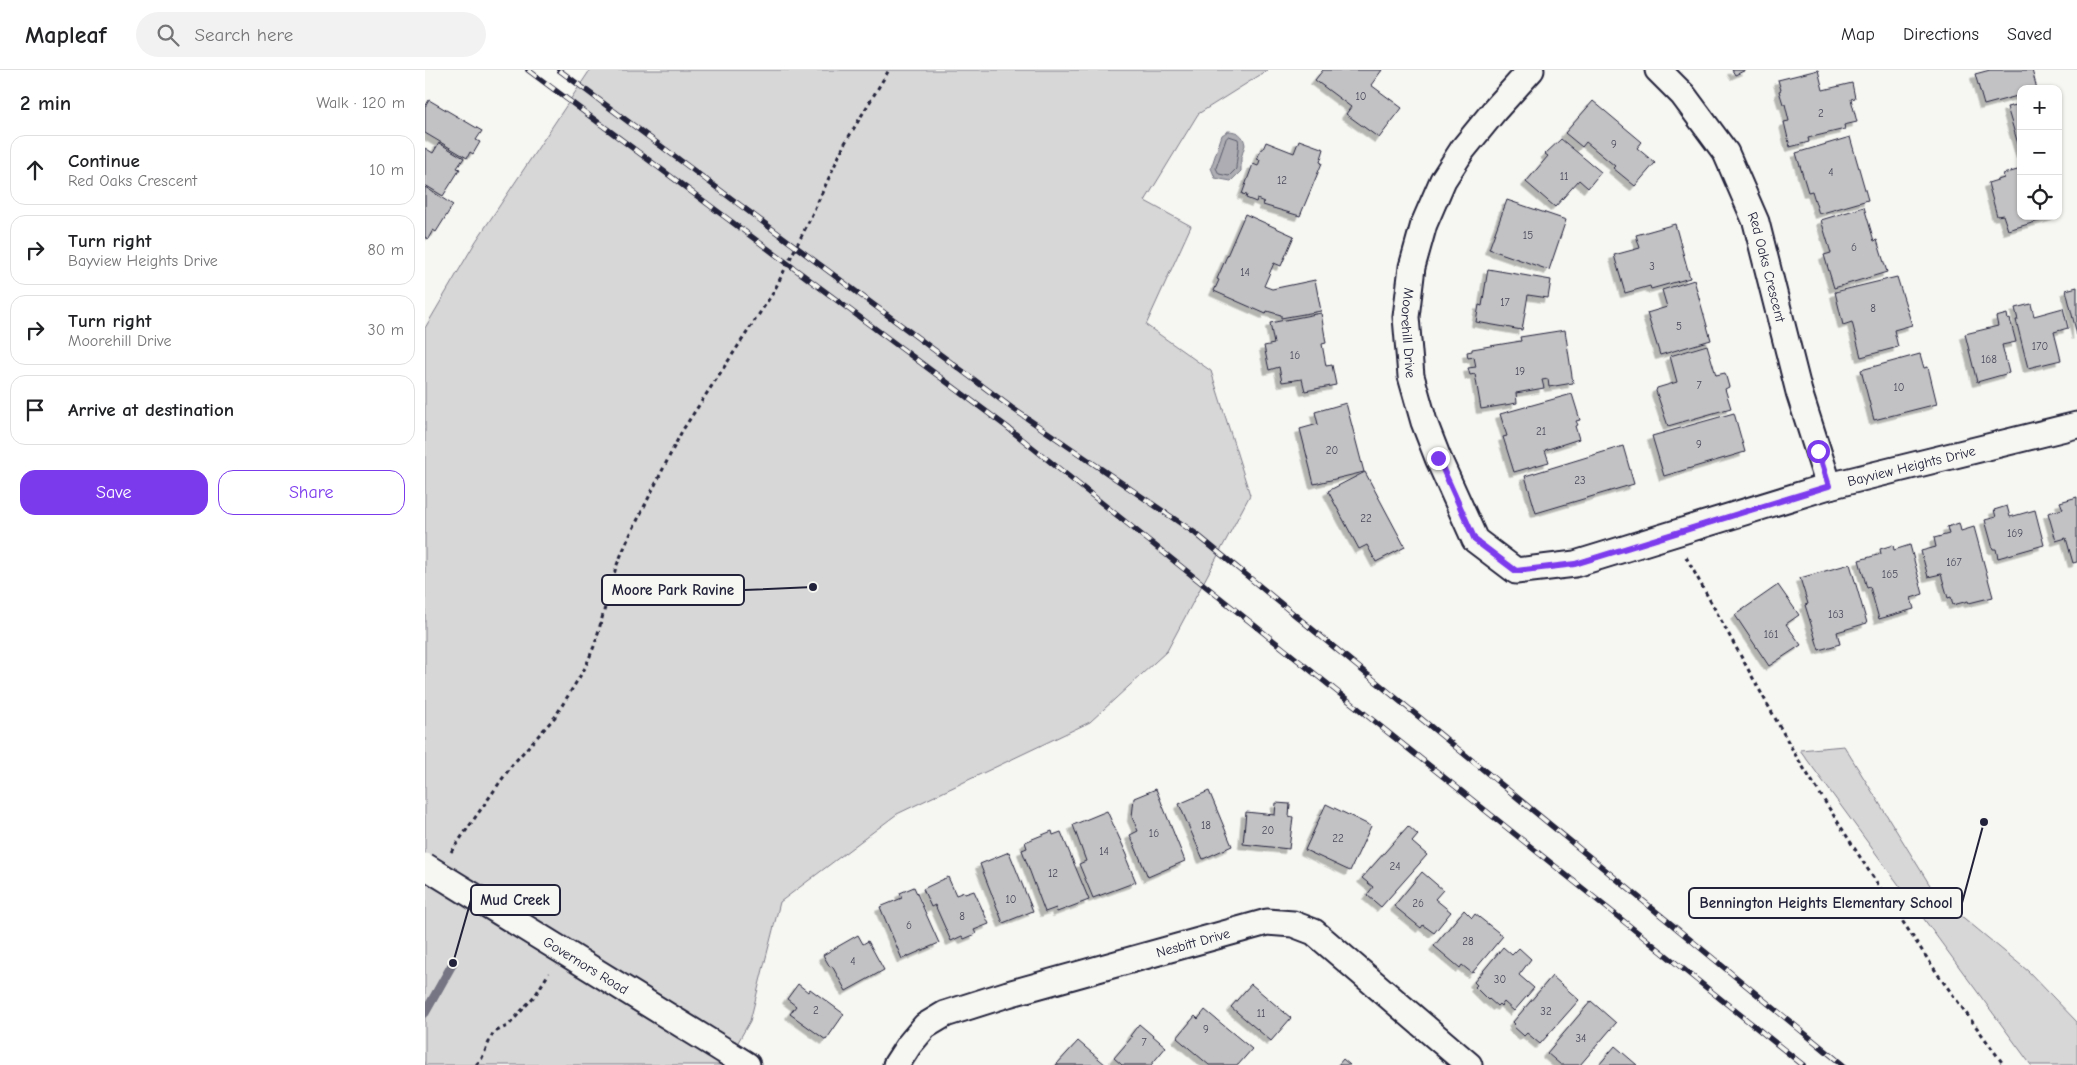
<!DOCTYPE html>
<html lang="en">
<head>
<meta charset="utf-8">
<style>
  body { margin:0; font-family:"Comic Neue",sans-serif; background:#f2f2f2; color:#202124 }
  .controls { position:absolute; right:15px; top:15px; display:grid; overflow:hidden; border-radius:10px; box-shadow:0 1px 4px #0004 }
  .controls button { width:45px; height:45px; display:grid; place-items:center; padding:0; border:0; border-bottom:1px solid #e0e0e0; background:#fff; color:#202124; font:25px sans-serif }
  .stop { position:absolute; width:15px; height:15px; margin:-11px; border:4px solid #7c3aed; border-radius:50%; background:#fff }
  .stop.end { background:#7c3aed; border-color:#fff; box-shadow:0 1px 5px #0008 }
  .list { margin:0; padding:0; list-style:none }
  h2 { display:flex; justify-content:space-between; align-items:center; height:65px; margin:0; padding:0 20px; font-size:21px }
  h2 small { font-size:16px; font-weight:400; color:#757577 }
  .list li { display:grid; grid-template-columns:32px 1fr auto; gap:15px; align-items:center; box-sizing:border-box; height:70px; margin:0 10px 10px; padding:0 10px; border:1px solid #e0e0e0; border-radius:15px }
  .list b { display:block; font-size:19px; white-space:nowrap }
  .list p { margin:0; font-size:16px; white-space:nowrap; color:#757577 }
  .list em { font-size:16px; font-style:normal; color:#757577 }
  .actions { display:flex; gap:10px; padding:15px 20px }
  .actions a { flex:1; padding:11px 0; border:1px solid #7c3aed; border-radius:15px; text-align:center; font-size:18px; color:#7c3aed }
  .actions .main { background:#7c3aed; color:#fff }
  .icon { flex:none; width:28px; height:28px; fill:none; stroke:currentColor; stroke-width:2; stroke-linecap:round; stroke-linejoin:round }
  .map { position:relative; flex:none; width:1652px; height:995px; overflow:hidden }
  header { display:flex; align-items:center; gap:30px; box-sizing:border-box; height:70px; padding:0 25px; background:#fff; border-bottom:1px solid #e0e0e0 }
  header strong { font-size:24px }
  nav { display:flex; gap:28px; margin-inline-start:auto; font-size:18px }
  .search { width:350px; height:45px; background:#f2f2f2; display:flex; align-items:center; gap:12px; box-sizing:border-box; padding:0 18px; border-radius:28px; color:#757577; font-size:19px }
  main { display:flex }
  aside { flex:1; background:#fff }
  .map>svg:first-child { display:block }
</style>
</head>
<body>
<header>
<strong>Mapleaf</strong>
<div class="search"><svg class="icon" aria-label="search" viewBox="0 0 24 24"><circle cx="10" cy="10" r="6"/><path d="M15 15l6 6"/></svg>Search here</div>
<nav><a>Map</a><a>Directions</a><a>Saved</a></nav>
</header>
<main>
<aside>
<h2>2 min<small>Walk · 120 m</small></h2>
<ul class="list">
<li><svg class="icon" aria-label="ahead" viewBox="0 0 24 24"><path d="M12 20V5M6 11l6-6 6 6"/></svg><div><b>Continue</b><p>Red Oaks Crescent</p></div><em>10 m</em></li>
<li><svg class="icon" aria-label="right" viewBox="0 0 24 24"><path d="M7 20v-9h11M14 6l5 5-5 5"/></svg><div><b>Turn right</b><p>Bayview Heights Drive</p></div><em>80 m</em></li>
<li><svg class="icon" aria-label="right" viewBox="0 0 24 24"><path d="M7 20v-9h11M14 6l5 5-5 5"/></svg><div><b>Turn right</b><p>Moorehill Drive</p></div><em>30 m</em></li>
<li><svg class="icon" aria-label="arrive" viewBox="0 0 24 24"><path d="M6 21V4h12l-3 4 3 4H6"/></svg><div><b>Arrive at destination</b></div></li>
</ul>
<div class="actions"><a class="main">Save</a><a>Share</a></div>
</aside>
<div class="map">
<svg width="1652" height="995" viewBox="0 0 1652 995">
  <defs>
    <filter id="shadow"><feDropShadow dx="-4.5" dy="4.5" stdDeviation="0" flood-color="#0004"/></filter>
  </defs>
  <rect width="100%" height="100%" fill="#f6f6f2"/>
  <filter id="ink" filterUnits="userSpaceOnUse"><feTurbulence type="fractalNoise" baseFrequency=".02" numOctaves="2"/><feDisplacementMap in="SourceGraphic" scale="10" xChannelSelector="R" yChannelSelector="G"/><feConvolveMatrix kernelMatrix="1 2 1 2 8 2 1 2 1" color-interpolation-filters="sRGB"/></filter>
  <g filter="url(#ink)">
    <g fill="#d7d7d7" stroke="#7c7c89">
      <path d="M165,0H843L773,44L720,131L766,156L721,255L786,301L825,425L742,581L665,652L472,744L355,832L325,951L300,995H0V258L51,171Z"/>
      <path d="M1419,676L1511,825L1603,901L1652,952V995H1606L1375,680Z"/>
    </g>
    <path fill="#adadb3" stroke="#757583" d="M803,61C812,61 819,65 820,75L816,88V101L806,111L790,108L786,98L797,65Z"/>
    <g fill="none" stroke-linecap="round" stroke-linejoin="round">
      <path stroke="#5a5a6b" stroke-width="1" d="M804,66L813,69C815,74 811,91 811,99L804,106L794,104L791,98L801,69Z"/>
      <path stroke="#757583" stroke-width="9" d="M0,943L28,893"/>
    </g>
    <g fill="#c2c2c4" stroke="#22223b" filter="url(#shadow)">
      <path d="M898,0H957L946,15L977,38L954,68L921,44L926,37L890,10Z"/>
      <path d="M1307,0H1321L1310,5Z"/>
      <path d="M1393,0L1398,20L1427,13L1430,28L1426,29L1432,52L1419,55L1420,59L1383,68L1384,72L1365,77L1359,52L1364,51L1360,34H1358L1354,21L1356,20L1353,10Z"/>
      <path d="M1565,0H1607L1612,19H1596V25L1559,35L1550,4Z"/>
      <path d="M4,30L57,61L51,70L55,72L48,84L45,82L42,88L0,63V37Z"/>
      <path d="M1168,31L1217,72L1212,78L1230,93L1210,116L1188,98L1190,96L1161,72L1157,77L1140,63Z"/>
      <path d="M1596,34V84L1582,37Z"/>
      <path d="M1425,67L1443,130L1394,144L1387,121L1383,122L1371,83Z"/>
      <path d="M1136,69L1176,102L1163,118L1154,110L1130,137L1101,112L1123,86L1120,84Z"/>
      <path d="M874,70L899,79L895,92L897,93L875,146L838,135L839,132L832,129L831,132L821,128L822,125L817,124L828,94L833,96L835,90L832,89L836,79H838L841,72L869,83Z"/>
      <path d="M14,73L39,88L32,98L35,99L18,126L0,115V78L8,83Z"/>
      <path d="M1596,99V146H1631L1583,160L1578,145L1572,146L1563,113L1579,108L1578,104Z"/>
      <path d="M0,117L28,135L11,162L8,160L3,169L0,167Z"/>
      <path d="M1082,130L1141,150L1124,200L1064,179Z"/>
      <path d="M1439,137L1449,171L1452,170L1462,202L1409,218L1399,185L1406,183L1396,150Z"/>
      <path d="M820,144L869,166L856,196L849,193L839,216L847,219L890,210L896,241L856,248V245L842,241L841,244L789,221L794,210L792,209Z"/>
      <path d="M1250,154L1265,208L1226,219L1225,216L1200,223L1189,185L1215,178L1211,165Z"/>
      <path d="M1063,199L1126,210L1123,228L1103,225L1097,260L1051,252L1054,235L1057,236Z"/>
      <path d="M1472,207L1487,255L1469,260L1473,277L1436,287L1427,252L1418,255L1410,222Z"/>
      <path d="M1269,210L1286,270L1235,285L1222,243L1242,237L1237,220Z"/>
      <path d="M1652,217V265L1641,220Z"/>
      <path d="M1606,234L1609,246L1638,238L1643,258L1629,262L1636,290L1603,298L1591,250H1593L1590,238Z"/>
      <path d="M896,243L901,273L897,274L901,296L907,295L911,315L880,321L877,309L857,312L854,297L844,300L839,276L849,274L845,253Z"/>
      <path d="M1582,244L1583,250L1585,249L1591,272L1577,275L1584,303L1552,312L1540,264L1573,256L1571,247Z"/>
      <path d="M1140,260L1148,313L1124,317L1123,309L1117,310L1119,318L1091,323L1092,333L1056,339L1050,304L1045,305L1043,298L1051,297L1049,287L1043,288L1042,282L1047,281V279L1096,271L1095,267Z"/>
      <path d="M1282,275L1291,305L1300,303L1304,317L1300,319L1306,338L1243,356L1231,321L1232,318L1252,312L1245,286Z"/>
      <path d="M1495,284L1499,298L1503,297L1512,334L1449,350L1436,300Z"/>
      <path d="M1147,324L1155,350L1151,351L1153,355L1150,356L1154,369L1120,380L1124,392L1089,402L1078,367L1082,366L1075,344Z"/>
      <path d="M921,333L939,402L889,414L875,359L893,354L890,342Z"/>
      <path d="M1309,343L1320,382L1239,406L1227,366Z"/>
      <path d="M1198,376L1209,414L1111,443L1100,406Z"/>
      <path d="M940,402L980,477L951,492L942,475L934,479L903,421Z"/>
      <path d="M1652,427V492L1648,493L1641,468L1631,471L1623,443L1638,439L1635,432Z"/>
      <path d="M1582,436L1585,447L1610,440L1619,475L1573,488L1571,479H1568L1560,450L1571,447L1569,440Z"/>
      <path d="M1534,453L1536,461L1549,457L1568,527L1544,533L1543,531L1528,535L1526,527L1523,528L1516,504L1503,507L1496,481L1511,477L1509,468L1524,464L1522,457Z"/>
      <path d="M1468,475L1469,480L1485,475L1498,524L1486,528L1489,539L1454,549L1445,517L1442,518L1434,490L1456,484L1455,479Z"/>
      <path d="M1425,494L1442,553L1412,562L1415,574L1394,580L1380,535L1383,534L1375,508Z"/>
      <path d="M1353,515L1374,545L1361,554L1376,575L1344,596L1310,545Z"/>
      <path d="M731,719L760,791L723,807L705,765L713,761L707,747L709,728Z"/>
      <path d="M784,721L807,776L778,789L754,734Z"/>
      <path d="M851,733L865,734L864,746L868,747L864,779L818,774L821,742L850,745Z"/>
      <path d="M901,734L946,756L925,801L880,780Z"/>
      <path d="M682,741L703,787L701,788L711,812L668,828L654,794L661,791L648,755Z"/>
      <path d="M983,756L993,765L987,772L1002,785L956,837L942,825L948,817L937,808Z"/>
      <path d="M627,761L628,765L636,762L664,830L632,842L631,838L620,842L597,780L602,778L600,772Z"/>
      <path d="M584,782L608,841L578,853L555,794Z"/>
      <path d="M997,802L1018,820L1010,829L1026,842L1009,863L998,855L996,858L969,836Z"/>
      <path d="M523,807L531,825L539,822L540,824L549,821L564,854L549,860L551,864L539,869L537,866L526,871L510,835L506,837L498,819Z"/>
      <path d="M489,817L514,873L477,889L455,837L477,828L475,823Z"/>
      <path d="M1039,840L1047,848L1050,844L1078,866L1047,903L1037,895L1035,898L1009,876Z"/>
      <path d="M433,865L438,874L443,871L459,900L421,921L407,896L405,897L398,885Z"/>
      <path d="M1078,877L1087,885L1094,878L1106,889L1094,905L1109,918L1089,941L1079,932L1076,936L1074,934L1072,936L1064,929L1063,930L1050,917L1052,915L1049,912Z"/>
      <path d="M1127,906L1154,930L1115,974L1102,963L1099,966L1088,956L1090,954L1088,952Z"/>
      <path d="M373,914L383,922L385,919L419,944L401,970L365,944L371,936L362,929Z"/>
      <path d="M826,914L866,948L846,971L806,937Z"/>
      <path d="M1166,931L1191,953L1155,995H1136L1122,983Z"/>
      <path d="M780,940L827,979L813,995H784L752,968L770,946L773,949Z"/>
      <path d="M714,954L741,977L726,995H697L689,988L707,967L705,966Z"/>
      <path d="M653,971L681,995H631Z"/>
      <path d="M1190,976L1212,995H1174Z"/>
      <path d="M918,989L925,995H913Z"/>
    </g>
    <g fill="none" stroke-linecap="round" stroke-linejoin="round">
      <g stroke="#22223b" stroke-width="29">
        <g id="minor">
          <path id="s1" d="M1106,0L1069,41L1038,79L1018,110L999,154L987,197L981,247L986,306L999,352L1013,388L1050,470L1091,501L1150,494L1404,416L1652,355"/>
          <path id="s2" d="M1233,0L1258,25L1301,83L1331,152L1374,322L1404,416"/>
          <path d="M303,983L322,995"/>
          <path id="s3" d="M471,995L484,975L500,956L520,944L583,924L842,852L868,854L889,862L1044,995"/>
        </g>
      </g>
      <g stroke="#22223b" stroke-width="3" stroke-dasharray="4 4" stroke-linecap="butt">
        <path d="M1261,487L1371,686L1442,798L1514,906L1579,995"/>
        <path d="M26,782L87,695L130,647L160,598L170,574L191,497L203,469L257,361L348,223L384,151L420,73L464,0"/>
        <path d="M51,995L57,988L68,963L84,955L111,924L124,903"/>
      </g>
      <use href="#minor" stroke="#f6f6f2" stroke-width="25"/>
      <g stroke="#22223b" stroke-width="5.5">
        <g id="rail">
          <path d="M103,0L582,357L1378,995"/>
          <path d="M134,0L587,338L770,463L1418,995"/>
        </g>
      </g>
      <use href="#rail" stroke="#f6f6f2" stroke-width="4" stroke-dasharray="11" stroke-linecap="butt"/>
      <g stroke="#22223b" stroke-width="29" stroke-linecap="butt">
        <g id="minor-bridge">
          <path id="s4" d="M0,796L303,983"/>
        </g>
      </g>
      <use href="#minor-bridge" stroke="#f6f6f2" stroke-width="25"/>
    </g>
  </g>
  <g fill="none" stroke-linecap="round" stroke-linejoin="round" filter="url(#ink)">
    <path stroke="#7c3aed" stroke-width="6" d="M1013,388L1050,470L1091,501L1150,494L1404,416L1393,381"/>
  </g>
  <g text-anchor="middle" dominant-baseline="central" stroke-width="4.5" stroke-linejoin="round" paint-order="stroke">
    <g font-size="11" fill="#4a4a5d">
      <text x="936" y="26">10</text>
      <text x="1396" y="43">2</text>
      <text x="1189" y="74">9</text>
      <text x="1406" y="102">4</text>
      <text x="1139" y="106">11</text>
      <text x="857" y="110">12</text>
      <text x="1103" y="165">15</text>
      <text x="1429" y="177">6</text>
      <text x="1227" y="196">3</text>
      <text x="820" y="202">14</text>
      <text x="1080" y="232">17</text>
      <text x="1448" y="238">8</text>
      <text x="1254" y="256">5</text>
      <text x="1615" y="276">170</text>
      <text x="870" y="285">16</text>
      <text x="1564" y="289">168</text>
      <text x="1095" y="301">19</text>
      <text x="1274" y="315">7</text>
      <text x="1474" y="317">10</text>
      <text x="1116" y="361">21</text>
      <text x="1274" y="374">9</text>
      <text x="907" y="380">20</text>
      <text x="1155" y="410">23</text>
      <text x="941" y="448">22</text>
      <text x="1590" y="463">169</text>
      <text x="1529" y="492">167</text>
      <text x="1465" y="504">165</text>
      <text x="1411" y="544">163</text>
      <text x="1346" y="564">161</text>
      <text x="781" y="755">18</text>
      <text x="843" y="760">20</text>
      <text x="729" y="763">16</text>
      <text x="913" y="768">22</text>
      <text x="679" y="781">14</text>
      <text x="970" y="796">24</text>
      <text x="628" y="803">12</text>
      <text x="586" y="829">10</text>
      <text x="993" y="833">26</text>
      <text x="537" y="846">8</text>
      <text x="484" y="855">6</text>
      <text x="1043" y="871">28</text>
      <text x="428" y="891">4</text>
      <text x="1075" y="909">30</text>
      <text x="391" y="940">2</text>
      <text x="1121" y="941">32</text>
      <text x="836" y="943">11</text>
      <text x="781" y="959">9</text>
      <text x="1156" y="968">34</text>
      <text x="719" y="972">7</text>
    </g>
    <g font-size="14" fill="#22223b" stroke="#f6f6f2">
      <text stroke="none"><textPath href="#s2" startOffset="229">Red Oaks Crescent</textPath></text>
      <text stroke="none"><textPath href="#s1" startOffset="300">Moorehill Drive</textPath></text>
      <text stroke="none"><textPath href="#s1" startOffset="981">Bayview Heights Drive</textPath></text>
      <text stroke="none"><textPath href="#s3" startOffset="330">Nesbitt Drive</textPath></text>
      <text stroke="none"><textPath href="#s4" startOffset="189">Governors Road</textPath></text>
    </g>
  </g>
  <path fill="none" stroke="#22223b" stroke-width="2" d="M388 517L319 520M28 893L46 830M1559 752L1537 833"/>
  <g fill="#22223b" stroke="#f6f6f2" stroke-width="2">
    <circle cx="388" cy="517" r="5"/>
    <circle cx="28" cy="893" r="5"/>
    <circle cx="1559" cy="752" r="5"/>
  </g>
  <g fill="#f6f6f2" stroke="#22223b" stroke-width="2">
    <rect x="177" y="505" width="142" height="30" rx="5"/>
    <rect x="46" y="815" width="89" height="30" rx="5"/>
    <rect x="1264" y="818" width="273" height="30" rx="5"/>
  </g>
  <g font-size="15" text-anchor="middle" font-weight="bold" fill="#22223b">
    <text x="248" y="525">Moore Park Ravine</text>
    <text x="90" y="835">Mud Creek</text>
    <text x="1401" y="838">Bennington Heights Elementary School</text>
  </g>
</svg>
<div class="controls">
<button>+</button>
<button>−</button>
<button><svg class="icon" aria-label="locate" viewBox="0 0 24 24"><circle cx="12" cy="12" r="6"/><path d="M12 2v4M12 18v4M2 12h4M18 12h4"/></svg></button>
</div>
<div class="stop" style="left:1393px;top:381px"></div>
<div class="stop end" style="left:1013px;top:388px"></div>
</div>
</main>
</body>
</html>
